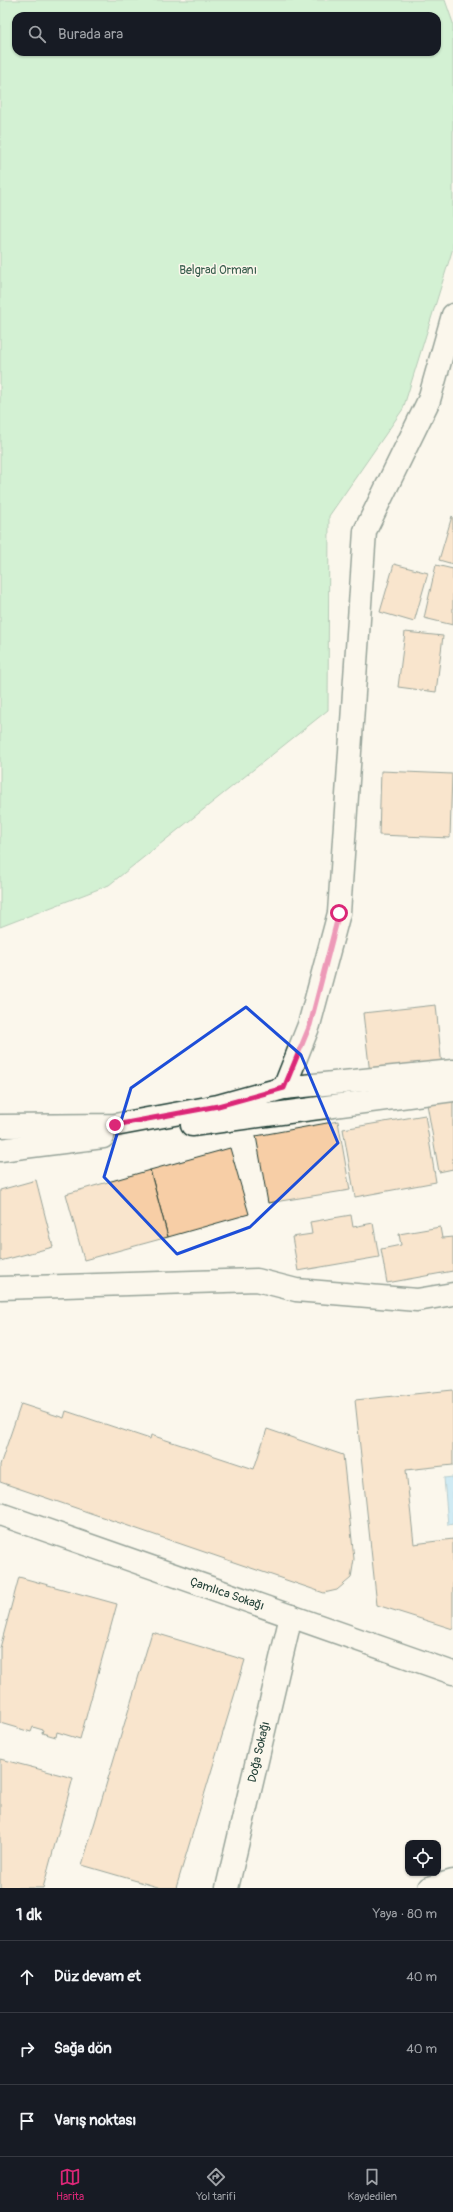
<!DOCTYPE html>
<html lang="tr">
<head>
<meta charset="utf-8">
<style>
  body { margin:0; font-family:Pangolin,sans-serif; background:#242831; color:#f1f3f6 }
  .controls { position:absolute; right:12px; bottom:12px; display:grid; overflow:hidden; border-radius:8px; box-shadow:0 1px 3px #0004 }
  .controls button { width:36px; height:36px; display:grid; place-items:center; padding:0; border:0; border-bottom:1px solid #363941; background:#171b24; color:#f1f3f6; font:20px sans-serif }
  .stop { position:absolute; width:12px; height:12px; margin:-9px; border:3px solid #db2777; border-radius:50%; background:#fff }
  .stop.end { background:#db2777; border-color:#fff; box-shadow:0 1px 4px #0008 }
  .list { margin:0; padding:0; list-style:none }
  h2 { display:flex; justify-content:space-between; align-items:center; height:52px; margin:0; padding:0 16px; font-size:17px }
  h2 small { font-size:13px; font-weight:400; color:#9ea1a6 }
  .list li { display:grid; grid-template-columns:26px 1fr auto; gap:12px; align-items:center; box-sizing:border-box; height:72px; padding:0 16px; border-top:1px solid #363941 }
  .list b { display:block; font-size:15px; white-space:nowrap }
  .list em { font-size:13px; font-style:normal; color:#9ea1a6 }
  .icon { flex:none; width:22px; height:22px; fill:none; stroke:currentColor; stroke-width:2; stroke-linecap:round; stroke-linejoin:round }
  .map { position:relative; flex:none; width:453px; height:1888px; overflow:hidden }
  .search { position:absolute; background:#171b24; box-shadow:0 1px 3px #0004; left:12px; right:12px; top:12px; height:44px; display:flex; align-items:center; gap:10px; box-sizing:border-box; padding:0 14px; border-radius:12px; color:#9ea1a6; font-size:15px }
  .sheet { height:268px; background:#171b24 }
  nav { display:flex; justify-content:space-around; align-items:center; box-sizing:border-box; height:56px; border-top:1px solid #363941; background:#171b24; font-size:11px; color:#9ea1a6 }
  nav a { display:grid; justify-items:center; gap:2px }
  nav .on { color:#db2777 }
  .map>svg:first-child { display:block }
</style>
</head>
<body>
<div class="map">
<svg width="453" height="1888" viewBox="0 0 453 1888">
  <rect width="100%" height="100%" fill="#fbf7ec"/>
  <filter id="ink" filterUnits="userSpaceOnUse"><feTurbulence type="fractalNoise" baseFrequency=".025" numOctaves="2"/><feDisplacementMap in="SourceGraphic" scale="8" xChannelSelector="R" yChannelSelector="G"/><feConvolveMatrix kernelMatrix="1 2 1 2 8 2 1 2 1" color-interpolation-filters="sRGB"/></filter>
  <g filter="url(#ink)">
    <path fill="#a3e8b4" stroke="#619274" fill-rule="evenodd" d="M0,0H445L453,23V248L403,409L329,516L328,710L109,885L0,927ZM16,16H437V52H16Z"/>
    <path fill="#99dafb" stroke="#689bab" d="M453,1477V1524L448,1525L444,1478Z"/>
    <g fill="#f7cea6" stroke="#1f3d34">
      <path d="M452,516L453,517V564L439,560Z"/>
      <path d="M394,564L428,573L414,622L380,612Z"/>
      <path d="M436,565L453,569V625L424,618Z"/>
      <path d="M405,632L443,636L436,692L398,687Z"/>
      <path d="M381,771L452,774L450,838L379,835Z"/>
      <path d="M436,1005L442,1067L370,1074L363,1013Z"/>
      <path d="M453,1099V1169L439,1172L427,1104Z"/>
      <path d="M425,1115L436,1182L355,1197L343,1129Z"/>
      <path d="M338,1121L350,1190L268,1203L256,1136Z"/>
      <path d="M230,1148L249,1214L168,1237L150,1170Z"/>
      <path d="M150,1170L168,1237L84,1260L66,1194Z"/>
      <path d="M36,1180L53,1247L0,1261V1190Z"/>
      <path d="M351,1215L353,1227L373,1223L379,1257L298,1271L292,1237L312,1234L310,1222Z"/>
      <path d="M440,1227L442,1238L453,1237V1271L387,1283L381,1249L401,1245L399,1234Z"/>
      <path d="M453,1390V1465L406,1470L414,1544L453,1539V1629L377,1605L355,1400Z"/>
      <path d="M21,1404L64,1418L66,1411L150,1439L151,1435L254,1469L267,1429L343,1455L354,1559L351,1578L337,1590L324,1593L0,1482V1465Z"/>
      <path d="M19,1577L117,1604L80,1739L57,1732L56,1737L42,1733L43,1730L33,1727L31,1732L0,1723V1648Z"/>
      <path d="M152,1632L245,1660L176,1888H161L82,1865Z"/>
      <path d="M0,1759L73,1778L43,1888H0Z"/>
    </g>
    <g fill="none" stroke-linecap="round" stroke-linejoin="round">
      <g stroke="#1f3d34" stroke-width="25">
        <g id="minor">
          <path d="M284,1088L309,1025L339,913L365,531L429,400L453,315"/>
          <path d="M192,1125L453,1090"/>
          <path d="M0,1126L115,1125L218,1106L284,1088L453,1071"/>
          <path d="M0,1150L103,1137"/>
          <path d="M0,1288L257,1280L296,1290L417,1300L453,1294"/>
          <path d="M0,1514L453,1673"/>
          <path d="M227,1888L291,1616"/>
          <path d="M429,1888L453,1881"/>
        </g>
      </g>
      <use href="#minor" stroke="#fbf7ec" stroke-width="22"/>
    </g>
  </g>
  <g fill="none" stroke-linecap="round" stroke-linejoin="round" filter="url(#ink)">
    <path stroke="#db2777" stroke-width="5" d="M115,1125L218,1106L284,1088L310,1025L339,913"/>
  </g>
  <path d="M0 0H453V1888H0ZM246,1007L301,1055L338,1143L250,1227L177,1254L104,1177L131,1088Z" fill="#fbf7ec" fill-opacity=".55" fill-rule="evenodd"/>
  <path fill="none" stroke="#1d4ed8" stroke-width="3" stroke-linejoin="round" d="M246,1007L301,1055L338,1143L250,1227L177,1254L104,1177L131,1088Z"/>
  <g text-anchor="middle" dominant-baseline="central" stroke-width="3" stroke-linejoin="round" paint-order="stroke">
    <g font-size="12" fill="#395f4e" stroke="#fbf7ec">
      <text x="218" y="270">Belgrad Ormanı</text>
    </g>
    <g font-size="12" fill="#1f3d34" stroke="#fbf7ec">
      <text transform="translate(227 1594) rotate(19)">Çamlıca Sokağı</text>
      <text transform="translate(259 1752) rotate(-77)">Doğa Sokağı</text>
    </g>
  </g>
</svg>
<div class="controls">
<button><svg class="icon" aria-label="locate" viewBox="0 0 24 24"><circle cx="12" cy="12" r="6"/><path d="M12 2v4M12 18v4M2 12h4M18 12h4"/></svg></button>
</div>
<div class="stop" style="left:339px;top:913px"></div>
<div class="stop end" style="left:115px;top:1125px"></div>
<div class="search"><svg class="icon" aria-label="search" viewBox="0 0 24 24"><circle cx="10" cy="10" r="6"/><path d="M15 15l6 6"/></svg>Burada ara</div>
</div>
<section class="sheet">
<h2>1 dk<small>Yaya · 80 m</small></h2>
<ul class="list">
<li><svg class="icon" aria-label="ahead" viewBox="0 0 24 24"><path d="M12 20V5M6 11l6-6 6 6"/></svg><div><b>Düz devam et</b></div><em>40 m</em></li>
<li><svg class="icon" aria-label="right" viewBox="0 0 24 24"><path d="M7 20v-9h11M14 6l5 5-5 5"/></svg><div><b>Sağa dön</b></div><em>40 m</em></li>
<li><svg class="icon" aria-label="arrive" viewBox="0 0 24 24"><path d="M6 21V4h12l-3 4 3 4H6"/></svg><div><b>Varış noktası</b></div></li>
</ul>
</section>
<nav>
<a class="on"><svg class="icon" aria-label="map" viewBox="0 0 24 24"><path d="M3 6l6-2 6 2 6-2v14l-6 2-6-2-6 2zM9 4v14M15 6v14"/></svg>Harita</a>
<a><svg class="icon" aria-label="directions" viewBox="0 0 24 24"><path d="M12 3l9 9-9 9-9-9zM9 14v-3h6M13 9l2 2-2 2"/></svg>Yol tarifi</a>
<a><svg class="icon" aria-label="saved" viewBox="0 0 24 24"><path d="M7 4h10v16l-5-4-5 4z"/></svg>Kaydedilen</a>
</nav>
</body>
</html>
